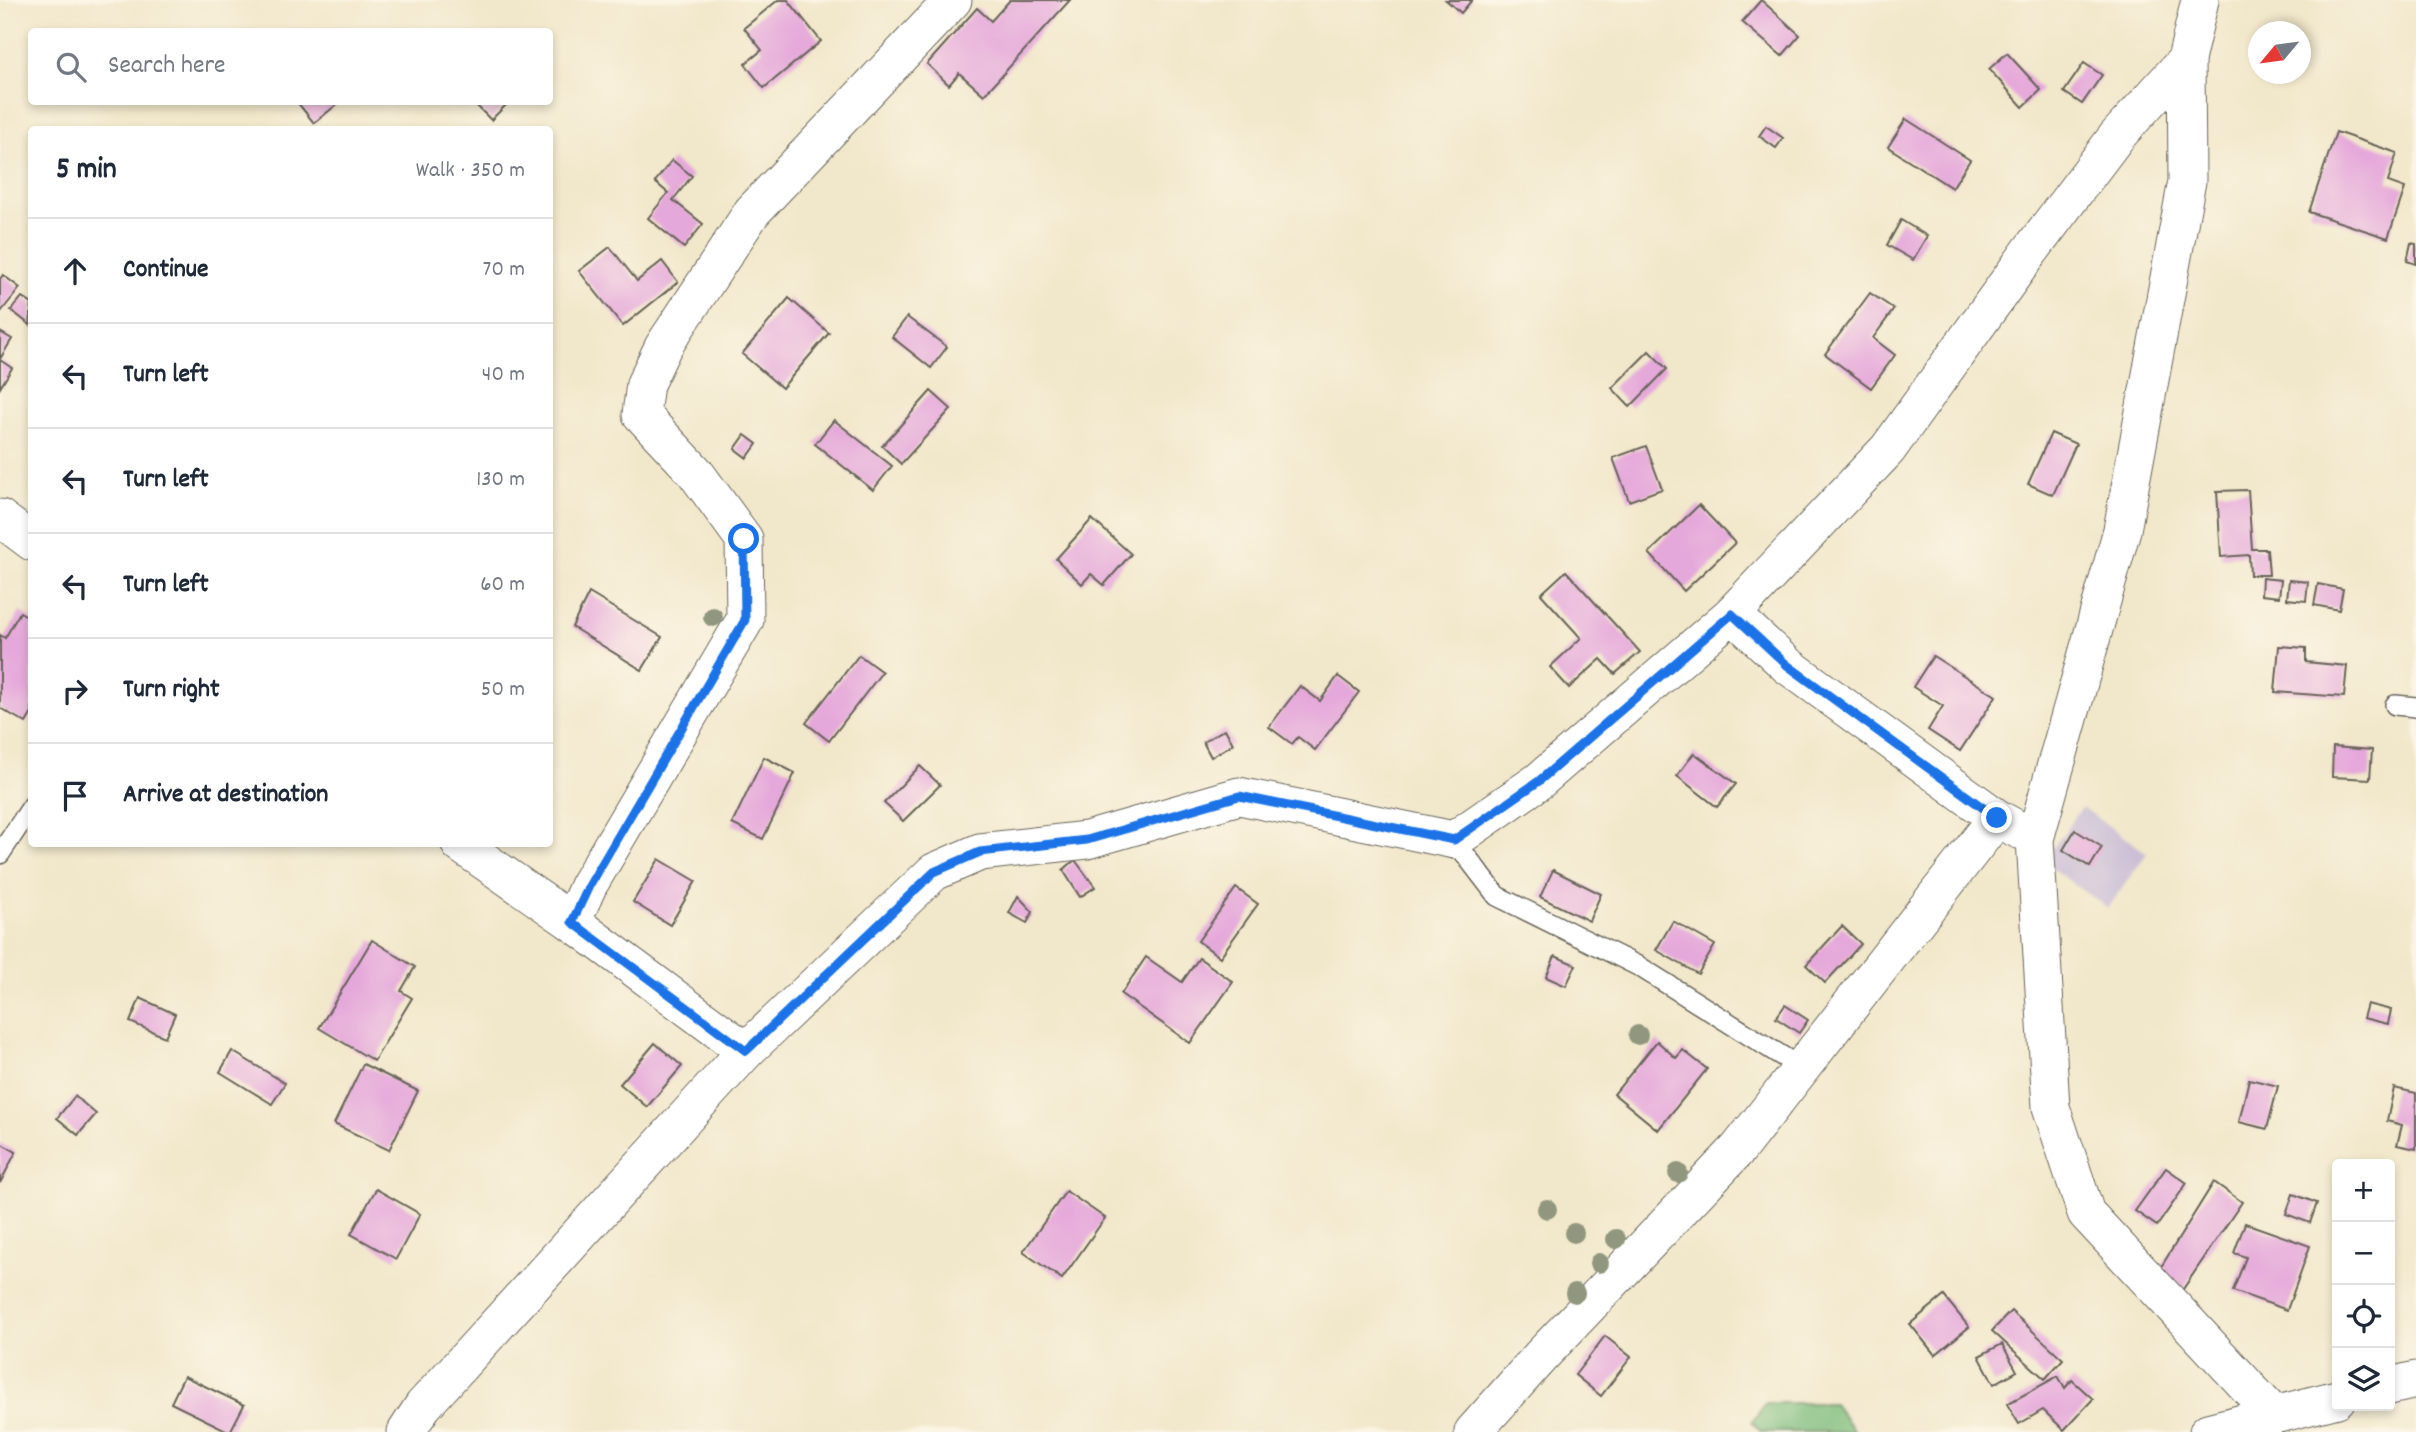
<!DOCTYPE html>
<html lang="en">
<head>
<meta charset="utf-8">
<style>
  body { margin:0; font-family:Dekko,sans-serif; background:#f2f2f3; color:#1f2937 }
  .controls { position:absolute; right:21px; bottom:21px; display:grid; overflow:hidden; border-radius:7px; box-shadow:0 4px 10px #0003 }
  .controls button { width:63px; height:63px; display:grid; place-items:center; padding:0; border:0; border-bottom:2px solid #e0e1e3; background:#fff; color:#1f2937; font:35px sans-serif }
  .compass { position:absolute; left:2248px; top:21px; width:63px; height:63px; border-radius:50%; background:#fff; box-shadow:0 4px 10px #0003; rotate:241deg }
  .stop { position:absolute; width:21px; height:21px; margin:-16px; border:5px solid #1a73e8; border-radius:50%; background:#fff }
  .stop.end { background:#1a73e8; border-color:#fff; box-shadow:0 2px 7px #0008 }
  .list { margin:0; padding:0; list-style:none }
  h2 { display:flex; justify-content:space-between; align-items:center; height:91px; margin:0; padding:0 28px; font-size:30px }
  h2 small { font-size:23px; font-weight:400; color:#747a83 }
  .list li { display:grid; grid-template-columns:46px 1fr auto; gap:21px; align-items:center; box-sizing:border-box; height:105px; padding:0 28px; border-top:2px solid #e0e1e3 }
  .list b { display:block; font-size:26px; white-space:nowrap }
  .list em { font-size:23px; font-style:normal; color:#747a83 }
  .icon { flex:none; width:38px; height:38px; fill:none; stroke:currentColor; stroke-width:2; stroke-linecap:round; stroke-linejoin:round }
  .map { position:relative; flex:none; width:2416px; height:1432px; overflow:hidden }
  .search { position:absolute; background:#fff; box-shadow:0 4px 10px #0003; left:28px; top:28px; width:525px; height:77px; display:flex; align-items:center; gap:18px; box-sizing:border-box; padding:0 24px; border-radius:7px; color:#747a83; font-size:26px }
  .panel { position:absolute; background:#fff; box-shadow:0 4px 10px #0003; left:28px; top:126px; width:525px; height:721px; border-radius:7px }
  .map>svg:first-child { display:block }
</style>
</head>
<body>
<div class="map">
<svg width="2416" height="1432" viewBox="0 0 2416 1432">
  <rect width="100%" height="100%" fill="#fcf5e5"/>
  <filter id="ink" filterUnits="userSpaceOnUse"><feTurbulence type="fractalNoise" baseFrequency=".0143" numOctaves="2"/><feDisplacementMap in="SourceGraphic" scale="14" xChannelSelector="R" yChannelSelector="G"/><feConvolveMatrix kernelMatrix="1 2 1 2 8 2 1 2 1" color-interpolation-filters="sRGB"/></filter>
  <filter id="wash" filterUnits="userSpaceOnUse"><feTurbulence type="fractalNoise" baseFrequency=".00686" numOctaves="4" result="noise"/><feDisplacementMap in="SourceGraphic" scale="28" xChannelSelector="R" yChannelSelector="G"/><feGaussianBlur stdDeviation="1.57" result="paint"/><feColorMatrix in="noise" values="0 0 0 0 0 0 0 0 0 0 0 0 0 0 0 0 0 1.4 0 .05"/><feComposite in="paint" operator="in"/></filter>
  <g filter="url(#wash)">
    <rect width="100%" height="100%" fill="#f1e7ca"/>
    <path fill="#cbbfd6" d="M2082,807L2147,853L2108,908L2043,862Z"/>
    <path fill="#7dbc7c" stroke="#4c6c4c" stroke-width="2" d="M1766,1403H1833L1855,1432H1761L1752,1422Z"/>
    <g id="blocks">
      <g fill="#e5a8da">
        <path d="M778,0H788L821,41L764,88L745,64L762,50L744,28Z"/>
        <path d="M1010,0H1070L984,95L959,73L949,85L927,64L977,8L991,21Z"/>
        <path d="M1446,0H1472L1461,13Z"/>
        <path d="M1761,0L1800,35L1782,56L1742,22Z"/>
        <path d="M2007,53L2041,90L2023,107L1989,69Z"/>
        <path d="M2084,63L2102,75L2082,104L2064,92Z"/>
        <path d="M297,102H340L314,123Z"/>
        <path d="M473,102H509L491,120Z"/>
        <path d="M1906,119L1970,160L1952,188L1888,147Z"/>
        <path d="M1766,126L1783,138L1776,148L1759,136Z"/>
        <path d="M2336,132L2397,153L2388,182L2405,188L2388,238L2309,212Z"/>
        <path d="M672,160L692,176L673,200L703,224L684,248L648,218L668,193L655,182Z"/>
        <path d="M1901,220L1927,236L1913,260L1887,245Z"/>
        <path d="M2411,243L2416,244V264L2407,261Z"/>
        <path d="M610,247L637,281L662,261L678,282L623,326L579,271Z"/>
        <path d="M3,275L20,288L0,313V279Z"/>
        <path d="M1870,293L1894,309L1873,338L1895,355L1871,388L1825,354Z"/>
        <path d="M22,297L32,304L30,325L11,310Z"/>
        <path d="M789,298L829,333L782,388L742,354Z"/>
        <path d="M907,317L947,347L931,368L892,337Z"/>
        <path d="M0,332L12,339L0,359Z"/>
        <path d="M1649,351L1667,369L1630,407L1612,388Z"/>
        <path d="M0,360L12,368L0,388Z"/>
        <path d="M931,391L951,409L901,464L882,446Z"/>
        <path d="M834,420L892,466L873,490L815,444Z"/>
        <path d="M2051,433L2076,444L2053,495L2028,484Z"/>
        <path d="M745,435L757,444L747,458L735,449Z"/>
        <path d="M1646,446L1662,489L1629,501L1613,458Z"/>
        <path d="M2248,490L2252,549H2267L2269,575H2250L2249,555L2221,557L2217,491Z"/>
        <path d="M1699,505L1735,543L1684,591L1649,553Z"/>
        <path d="M1092,519L1131,554L1104,585L1091,574L1082,584L1056,559Z"/>
        <path d="M1566,571L1640,652L1615,674L1601,659L1569,688L1550,667L1581,638L1541,594Z"/>
        <path d="M2262,578L2281,580L2279,597L2261,595Z"/>
        <path d="M2289,580L2308,582L2306,601L2287,599Z"/>
        <path d="M2318,584L2343,589L2339,610L2314,605Z"/>
        <path d="M589,593L662,637L642,670L572,627Z"/>
        <path d="M20,612L32,619V713L26,723L0,708V635L5,638Z"/>
        <path d="M2279,646L2306,648V662L2347,666L2344,697L2275,692Z"/>
        <path d="M859,655L882,672L829,741L806,723Z"/>
        <path d="M1933,656L1996,696L1960,751L1928,730L1943,706L1913,687Z"/>
        <path d="M1338,676L1359,692L1315,750L1298,737L1292,744L1269,727L1300,686L1320,701Z"/>
        <path d="M1225,729L1233,744L1211,757L1203,742Z"/>
        <path d="M2333,747L2372,750L2370,779L2332,777Z"/>
        <path d="M1694,753L1736,784L1717,807L1677,776Z"/>
        <path d="M764,757L795,773L763,839L732,824Z"/>
        <path d="M920,766L940,785L903,821L884,803Z"/>
        <path d="M2075,830L2102,847L2090,867L2063,850Z"/>
        <path d="M659,859L696,881L670,925L633,902Z"/>
        <path d="M1075,860L1095,887L1080,897L1063,870Z"/>
        <path d="M1553,870L1601,894L1589,921L1540,897Z"/>
        <path d="M1236,888L1258,904L1220,957L1198,941Z"/>
        <path d="M1018,896L1033,912L1027,923L1009,913Z"/>
        <path d="M1673,921L1715,945L1698,974L1656,950Z"/>
        <path d="M1842,926L1861,944L1825,983L1806,965Z"/>
        <path d="M372,940L415,967L401,991L412,998L374,1061L319,1028Z"/>
        <path d="M1555,956L1576,965L1566,986L1546,977Z"/>
        <path d="M1146,957L1182,982L1199,958L1233,982L1190,1043L1121,994Z"/>
        <path d="M140,998L175,1014L165,1037L130,1022Z"/>
        <path d="M2367,1004L2391,1010L2388,1024L2363,1018Z"/>
        <path d="M1785,1005L1808,1020L1799,1033L1776,1018Z"/>
        <path d="M1657,1041L1676,1058L1683,1050L1707,1069L1658,1130L1614,1094Z"/>
        <path d="M655,1043L682,1066L647,1107L620,1084Z"/>
        <path d="M232,1051L285,1083L272,1104L220,1072Z"/>
        <path d="M363,1064L418,1091L389,1150L334,1124Z"/>
        <path d="M2249,1079L2278,1086L2267,1129L2239,1122Z"/>
        <path d="M2394,1088L2416,1093V1149L2397,1145L2402,1125L2387,1121Z"/>
        <path d="M75,1096L96,1114L78,1135L57,1118Z"/>
        <path d="M0,1143L16,1152L0,1183Z"/>
        <path d="M2166,1168L2187,1183L2157,1226L2135,1211Z"/>
        <path d="M2214,1182L2242,1202L2181,1292L2156,1275Z"/>
        <path d="M376,1189L420,1214L396,1259L351,1234Z"/>
        <path d="M1066,1191L1105,1218L1062,1279L1023,1252Z"/>
        <path d="M2293,1194L2317,1203L2310,1223L2286,1214Z"/>
        <path d="M2245,1223L2310,1246L2287,1310L2233,1291L2246,1257L2234,1253Z"/>
        <path d="M1944,1296L1969,1327L1935,1355L1910,1324Z"/>
        <path d="M2011,1311L2063,1359L2045,1379L1992,1331Z"/>
        <path d="M1605,1336L1631,1357L1601,1396L1575,1375Z"/>
        <path d="M2002,1344L2017,1371L1994,1384L1979,1356Z"/>
        <path d="M184,1376L244,1405L230,1432L171,1403Z"/>
        <path d="M2058,1376L2065,1388L2072,1380L2093,1399L2064,1430L2043,1410L2019,1424L2007,1404Z"/>
      </g>
    </g>
  </g>
  <g filter="url(#ink)">
    <use href="#blocks" fill-opacity="0" stroke="#676359" stroke-width="2"/>
    <g fill="none" stroke-linecap="round" stroke-linejoin="round">
      <g stroke="#676359" stroke-width="22">
        <g id="service">
          <path d="M2395,705L2416,707"/>
          <path d="M1454,840L1497,896L1640,967L1801,1068"/>
          <path d="M0,854L32,806"/>
        </g>
      </g>
      <g stroke="#676359" stroke-width="39">
        <g id="minor">
          <path d="M2186,60L2187,181L2122,530L2035,839L2051,1107L2086,1213L2274,1415"/>
          <path d="M0,518L32,542"/>
          <path d="M1732,614L1787,665L1997,818L2019,830"/>
          <path d="M460,844L572,922L746,1051"/>
          <path d="M572,922L588,886L745,620L744,539L695,472L641,414L645,384L663,347L752,212L953,0"/>
          <path d="M2390,1386L2416,1380"/>
          <path d="M406,1432L423,1406L746,1051L934,872L980,852L1087,840L1239,796L1454,840L1539,781L1732,614L1888,449L2028,254L2117,136L2186,60L2200,0"/>
          <path d="M1473,1432L1540,1357L1739,1148L1997,818"/>
          <path d="M2208,1432L2337,1399"/>
        </g>
      </g>
      <use href="#service" stroke="#fff" stroke-width="19"/>
      <use href="#minor" stroke="#fff" stroke-width="37"/>
    </g>
    <g fill="#91977e">
      <circle cx="713" cy="617" r="10"/>
      <circle cx="1638" cy="1035" r="10"/>
      <circle cx="1678" cy="1173" r="10"/>
      <circle cx="1547" cy="1209" r="10"/>
      <circle cx="1574" cy="1233" r="10"/>
      <circle cx="1616" cy="1239" r="10"/>
      <circle cx="1599" cy="1263" r="10"/>
      <circle cx="1575" cy="1293" r="10"/>
    </g>
  </g>
  <g fill="none" stroke-linecap="round" stroke-linejoin="round" filter="url(#ink)">
    <path stroke="#1a73e8" stroke-width="9" d="M744,539L745,620L589,886L572,922L746,1051L934,872L980,852L1087,840L1239,796L1454,840L1539,781L1732,614L1787,665L1997,818"/>
  </g>
</svg>
<div class="controls">
<button>+</button>
<button>−</button>
<button><svg class="icon" aria-label="locate" viewBox="0 0 24 24"><circle cx="12" cy="12" r="6"/><path d="M12 2v4M12 18v4M2 12h4M18 12h4"/></svg></button>
<button><svg class="icon" aria-label="layers" viewBox="0 0 24 24"><path d="M12 4l9 5-9 5-9-5zM3 14l9 5 9-5"/></svg></button>
</div>
<svg class="compass" viewBox="-18 -18 36 36"><path d="M0-13l5 13h-10z" fill="#e53935"/><path d="M0 13l5-13h-10z" fill="#747a83"/></svg>
<div class="stop" style="left:744px;top:539px"></div>
<div class="stop end" style="left:1997px;top:818px"></div>
<div class="search"><svg class="icon" aria-label="search" viewBox="0 0 24 24"><circle cx="10" cy="10" r="6"/><path d="M15 15l6 6"/></svg>Search here</div>
<section class="panel">
<h2>5 min<small>Walk · 350 m</small></h2>
<ul class="list">
<li><svg class="icon" aria-label="ahead" viewBox="0 0 24 24"><path d="M12 20V5M6 11l6-6 6 6"/></svg><div><b>Continue</b></div><em>70 m</em></li>
<li><svg class="icon" aria-label="left" viewBox="0 0 24 24"><path d="M17 20v-9H6M10 6l-5 5 5 5"/></svg><div><b>Turn left</b></div><em>40 m</em></li>
<li><svg class="icon" aria-label="left" viewBox="0 0 24 24"><path d="M17 20v-9H6M10 6l-5 5 5 5"/></svg><div><b>Turn left</b></div><em>130 m</em></li>
<li><svg class="icon" aria-label="left" viewBox="0 0 24 24"><path d="M17 20v-9H6M10 6l-5 5 5 5"/></svg><div><b>Turn left</b></div><em>60 m</em></li>
<li><svg class="icon" aria-label="right" viewBox="0 0 24 24"><path d="M7 20v-9h11M14 6l5 5-5 5"/></svg><div><b>Turn right</b></div><em>50 m</em></li>
<li><svg class="icon" aria-label="arrive" viewBox="0 0 24 24"><path d="M6 21V4h12l-3 4 3 4H6"/></svg><div><b>Arrive at destination</b></div></li>
</ul>
</section>
</div>
</body>
</html>
